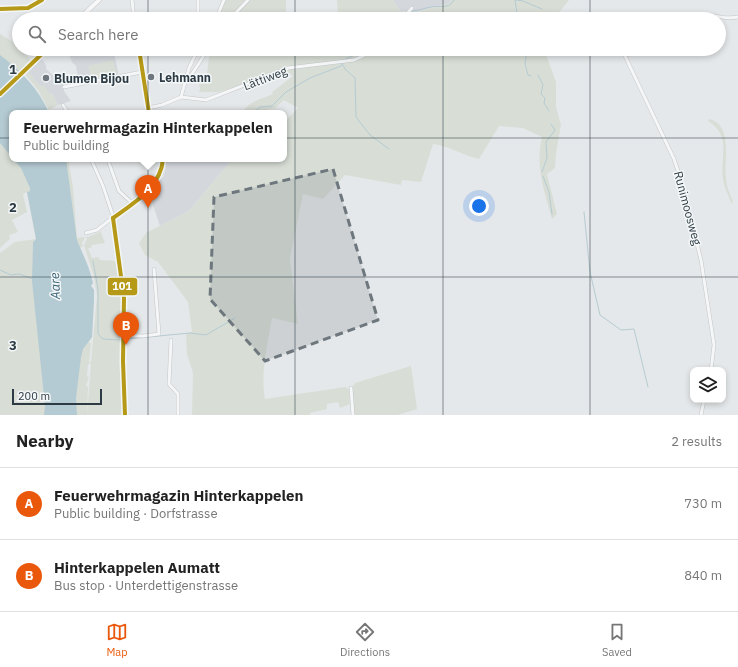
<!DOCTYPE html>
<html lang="en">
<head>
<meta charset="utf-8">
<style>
  body { margin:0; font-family:"IBM Plex Sans",sans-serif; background:#f2f2f2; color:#222 }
  .controls { position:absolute; right:12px; bottom:12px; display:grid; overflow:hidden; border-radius:8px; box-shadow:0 2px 6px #0003 }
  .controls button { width:36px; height:36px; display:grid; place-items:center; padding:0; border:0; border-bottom:1px solid #e0e0e0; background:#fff; color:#222; font:20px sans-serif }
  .scale { position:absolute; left:12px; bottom:10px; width:90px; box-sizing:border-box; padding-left:4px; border:2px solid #2c3a43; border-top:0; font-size:11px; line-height:14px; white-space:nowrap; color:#2c3a43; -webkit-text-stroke:3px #f4f7f8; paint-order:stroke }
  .you { position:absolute; left:479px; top:206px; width:14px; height:14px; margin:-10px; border:3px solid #fff; border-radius:50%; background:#1a73e8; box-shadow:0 0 0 6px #1a73e833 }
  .badge { display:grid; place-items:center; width:26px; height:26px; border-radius:50%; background:#ea580c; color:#fff; font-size:13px; font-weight:700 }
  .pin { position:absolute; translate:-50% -33px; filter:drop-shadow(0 1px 2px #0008) }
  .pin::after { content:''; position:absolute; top:21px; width:14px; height:12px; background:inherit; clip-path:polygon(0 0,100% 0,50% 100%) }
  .popup { position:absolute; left:9px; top:110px; width:278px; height:52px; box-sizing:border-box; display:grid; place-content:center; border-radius:8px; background:#fff; filter:drop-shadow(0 1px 3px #0005); font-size:13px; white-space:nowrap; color:#767676 }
  .popup b { font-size:15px; color:#222 }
  .popup::after { content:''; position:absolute; left:50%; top:100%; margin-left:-8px; border:8px solid transparent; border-top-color:#fff }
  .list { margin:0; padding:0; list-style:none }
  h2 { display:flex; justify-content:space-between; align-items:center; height:52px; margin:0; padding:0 16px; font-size:17px }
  h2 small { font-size:13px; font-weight:400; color:#767676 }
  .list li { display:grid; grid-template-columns:26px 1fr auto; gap:12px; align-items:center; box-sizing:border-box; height:72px; padding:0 16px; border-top:1px solid #e0e0e0 }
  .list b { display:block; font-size:15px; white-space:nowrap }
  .list p { margin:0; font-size:13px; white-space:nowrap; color:#767676 }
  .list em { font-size:13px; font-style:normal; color:#767676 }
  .icon { flex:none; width:22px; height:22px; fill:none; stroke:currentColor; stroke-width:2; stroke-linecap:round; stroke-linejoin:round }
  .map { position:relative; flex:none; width:738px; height:415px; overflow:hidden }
  .search { position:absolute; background:#fff; box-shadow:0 2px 6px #0003; left:12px; right:12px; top:12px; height:44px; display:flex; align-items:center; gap:10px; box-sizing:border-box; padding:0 14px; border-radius:22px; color:#767676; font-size:15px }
  .sheet { height:196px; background:#fff }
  nav { display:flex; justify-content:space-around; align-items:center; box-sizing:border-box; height:56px; border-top:1px solid #e0e0e0; background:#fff; font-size:11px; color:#767676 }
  nav a { display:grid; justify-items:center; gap:2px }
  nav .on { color:#ea580c }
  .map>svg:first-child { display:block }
</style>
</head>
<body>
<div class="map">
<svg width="738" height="415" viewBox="0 0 738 415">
  <rect width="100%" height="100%" fill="#e5e8ea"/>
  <g fill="#d4d8dd">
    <path d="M393,0H451L450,3L415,12L400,11Z"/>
    <path d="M67,49H113L119,76L79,84L76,66L72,62Z"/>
    <path d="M42,59L46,65V69L63,84L64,91L71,101L58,105L52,93L50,94L36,82L28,71Z"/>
    <path d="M165,159H229L230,162L189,211L160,226L149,193L164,176L166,165Z"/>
  </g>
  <g fill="#d8ded6">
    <path d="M226,0H286V19H217Z"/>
    <path d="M337,0H393L400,11L415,12L450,3L451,0H569L554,19H338Z"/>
    <path d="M0,34L18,45L19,49H21L30,60L20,71L36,91L49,113H12V159H68L73,187L77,238L85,237L82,243L83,246L80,248C85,257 90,270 93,283L91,286L94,290V300L92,337L89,342L91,344L89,362H91L97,296L94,277L84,245L87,239L86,236L88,237L100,232V230L105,243L92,245L91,248H88L92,258L98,257L100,260L118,261C124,312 121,364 124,415H87L91,363L88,364L87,376L89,377L86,385L88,387L87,415H0V253L15,242L36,239L27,192L23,194L27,212L12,220L18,232L9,235L10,239L0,248Z"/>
    <path d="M205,49H544L556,82V107L561,125L556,153L555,168L547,174L557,214L552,219C544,190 535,167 542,137L523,128L499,126L479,159C462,155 449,146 433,144L421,182L402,180L401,185L345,175L323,199L303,194L290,259L298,324L272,318C268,344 260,373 265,399L345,387L349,389L350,404L340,408L338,402L327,404V409L310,413V415H192L193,373L187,354L186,333L192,332L188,302L158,262L145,255L139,243L146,233L189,211L230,162L234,159H284V122L298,108L284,100L275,108L261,111L260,113H242C250,100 260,100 273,94L272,92L293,76L287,72L219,92H199L200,89L199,83L206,82L209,57Z"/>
    <path d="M113,60L117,74L92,80L88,66Z"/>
    <path d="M28,71L41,87L44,85L50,94L52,93L58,105L49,110L38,90L25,74Z"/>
    <path d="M709,119C733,124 724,161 726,178C726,186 730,194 733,202L731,203C729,196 724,187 723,179C720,156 732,136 708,121Z"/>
    <path d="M411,366L417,409L398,415H354L351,389L355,383Z"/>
  </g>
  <g fill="#b5cbd3">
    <path d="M0,55C21,71 39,89 49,113H12V157L0,143Z"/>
    <path d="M13,159H66L77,240C83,255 89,266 93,283L91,286L94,290V300L92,337L83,349L81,357L76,398L77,415H44L45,406L32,281L33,242L36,239L27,192L30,191V188L21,168Z"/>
  </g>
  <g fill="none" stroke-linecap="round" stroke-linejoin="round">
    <g stroke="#b5cbd3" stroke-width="1">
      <path d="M515,0L518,19"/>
      <path d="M516,0L523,1L542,9"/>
      <path d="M412,11C419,11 424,8 431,7C439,5 449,10 454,0"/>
      <path d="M390,19L404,14"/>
      <path d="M527,49L525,64L528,75L531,76"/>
      <path d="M343,65L345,69L355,78L356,117L370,135L389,149"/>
      <path d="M538,75L543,85L541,94L545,98L544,103L549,111"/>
      <path d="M253,113L260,107L272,106L286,92L310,78L341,66L345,59L360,53L363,49"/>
      <path d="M542,172L547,158L546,142L555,130L551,124"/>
      <path d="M543,176L549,192L552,214"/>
      <path d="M584,212L590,272L600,315L621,330L634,329L648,387"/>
      <path d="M93,261L98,289V334L103,339L119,340"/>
      <path d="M0,270L11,275L19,274L33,279"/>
      <path d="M127,339L190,333L206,335L235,318"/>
    </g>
    <g stroke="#c3c6c8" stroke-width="4">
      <g id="minor">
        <path d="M132,0L134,19"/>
        <path d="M198,0V19"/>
        <path d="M0,9L28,8L42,0"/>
        <path d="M216,19L224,0"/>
        <path d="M230,19L248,0"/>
        <path d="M402,19L412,8"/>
        <path d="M697,19C715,11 721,21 738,17"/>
        <path d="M139,49L149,113"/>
        <path d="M639,49L625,56L674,159L682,183L701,260L714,345L711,370"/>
        <path d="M188,77L192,74L208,49"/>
        <path d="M64,87L142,72"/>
        <path d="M181,97L206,100L288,68L354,60L363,56L372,49"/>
        <path d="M63,105L68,113"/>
        <path d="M148,108L162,105L181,97L189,68L198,49"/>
        <path d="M91,159L103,186L115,222L124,298L123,361L125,415"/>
        <path d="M109,163L119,191L132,203"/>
        <path d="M86,233L97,230L156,183L162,173L163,159"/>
        <path d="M123,335L143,336L159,334L154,269"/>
        <path d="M171,340L169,384L178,394V415"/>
        <path d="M351,388L353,415"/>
        <path d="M701,415L704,400"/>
      </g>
    </g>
    <g stroke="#c2c5c8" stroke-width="5">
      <g id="major">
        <path d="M79,19L99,0"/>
        <path d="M0,94L47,49"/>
      </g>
    </g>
    <use href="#minor" stroke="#f5f6f7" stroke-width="3"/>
    <use href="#major" stroke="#f8f8f8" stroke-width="4"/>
    <g stroke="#f4f7f8" stroke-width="7">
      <g id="bus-1">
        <path d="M0,9L28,8L42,0"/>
        <path d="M139,49L149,113"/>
        <path d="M0,94L47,49"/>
        <path d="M113,218L124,298L123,361L125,415"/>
        <path d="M113,218C134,203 161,187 163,159"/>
      </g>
    </g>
    <use href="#bus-1" stroke="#b59917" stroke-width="4"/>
  </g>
  <path fill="#6d777d" fill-opacity="0.2" stroke="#6d777d" stroke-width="3" stroke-dasharray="8 5" stroke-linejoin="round" d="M333,169L378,320L265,361L210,299L214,197Z"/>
  <path fill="none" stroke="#2c3a43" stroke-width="1" stroke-opacity="0.55" d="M148,0V19M295,0V19M443,0V19M590,0V19M148,49V415M295,49V415M443,49V415M590,49V415M0,138H738M0,277H738"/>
  <g fill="#6d777d" stroke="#f4f7f8" stroke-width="1.5">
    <circle cx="151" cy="77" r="4"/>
    <circle cx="46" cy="78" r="4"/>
  </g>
  <g text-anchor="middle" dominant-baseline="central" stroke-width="3" stroke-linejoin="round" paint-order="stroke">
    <g font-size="12" font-weight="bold" fill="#2c3a43" stroke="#f4f7f8" text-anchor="start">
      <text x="159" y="77">Lehmann</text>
      <text x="54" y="78">Blumen Bijou</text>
    </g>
    <g font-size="12" fill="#2c3a43" stroke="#f4f7f8">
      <text transform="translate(265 78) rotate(-21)">Lättiweg</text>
      <text transform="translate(688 208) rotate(75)">Runimoosweg</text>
    </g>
    <g font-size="13" font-style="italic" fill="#376376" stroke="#f4f7f8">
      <text transform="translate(55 286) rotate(-92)">Aare</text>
    </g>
  </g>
  <g font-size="13" text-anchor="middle" font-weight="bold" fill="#2c3a43" stroke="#f4f7f8" stroke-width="3" stroke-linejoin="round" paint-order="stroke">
    <text x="13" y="74">1</text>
    <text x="13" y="212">2</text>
    <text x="13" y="350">3</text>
  </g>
  <rect stroke="#f4f7f8" stroke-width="1.5" x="107" y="277" width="31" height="19" rx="4" fill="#b59917"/>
  <g font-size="11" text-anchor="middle" font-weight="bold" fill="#fff">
    <text x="122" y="290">101</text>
  </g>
</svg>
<div class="controls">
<button><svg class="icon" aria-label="layers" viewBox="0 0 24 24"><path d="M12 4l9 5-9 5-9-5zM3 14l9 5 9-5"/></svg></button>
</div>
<div class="scale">200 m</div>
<div class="you"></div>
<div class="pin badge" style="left:148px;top:208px">A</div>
<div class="popup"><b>Feuerwehrmagazin Hinterkappelen</b>Public building</div>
<div class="pin badge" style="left:126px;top:345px">B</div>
<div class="search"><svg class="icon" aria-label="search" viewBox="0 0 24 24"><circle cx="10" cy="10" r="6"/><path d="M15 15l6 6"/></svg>Search here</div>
</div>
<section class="sheet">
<h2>Nearby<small>2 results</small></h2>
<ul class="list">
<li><span class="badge">A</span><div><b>Feuerwehrmagazin Hinterkappelen</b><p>Public building · Dorfstrasse</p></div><em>730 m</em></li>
<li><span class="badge">B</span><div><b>Hinterkappelen Aumatt</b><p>Bus stop · Unterdettigenstrasse</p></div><em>840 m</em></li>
</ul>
</section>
<nav>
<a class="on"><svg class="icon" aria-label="map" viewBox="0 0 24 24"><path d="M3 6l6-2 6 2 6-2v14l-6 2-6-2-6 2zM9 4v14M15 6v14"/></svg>Map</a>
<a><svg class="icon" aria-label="directions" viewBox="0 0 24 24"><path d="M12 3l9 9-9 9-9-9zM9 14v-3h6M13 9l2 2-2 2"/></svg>Directions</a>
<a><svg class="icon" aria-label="saved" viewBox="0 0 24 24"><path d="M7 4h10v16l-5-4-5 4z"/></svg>Saved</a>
</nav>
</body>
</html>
